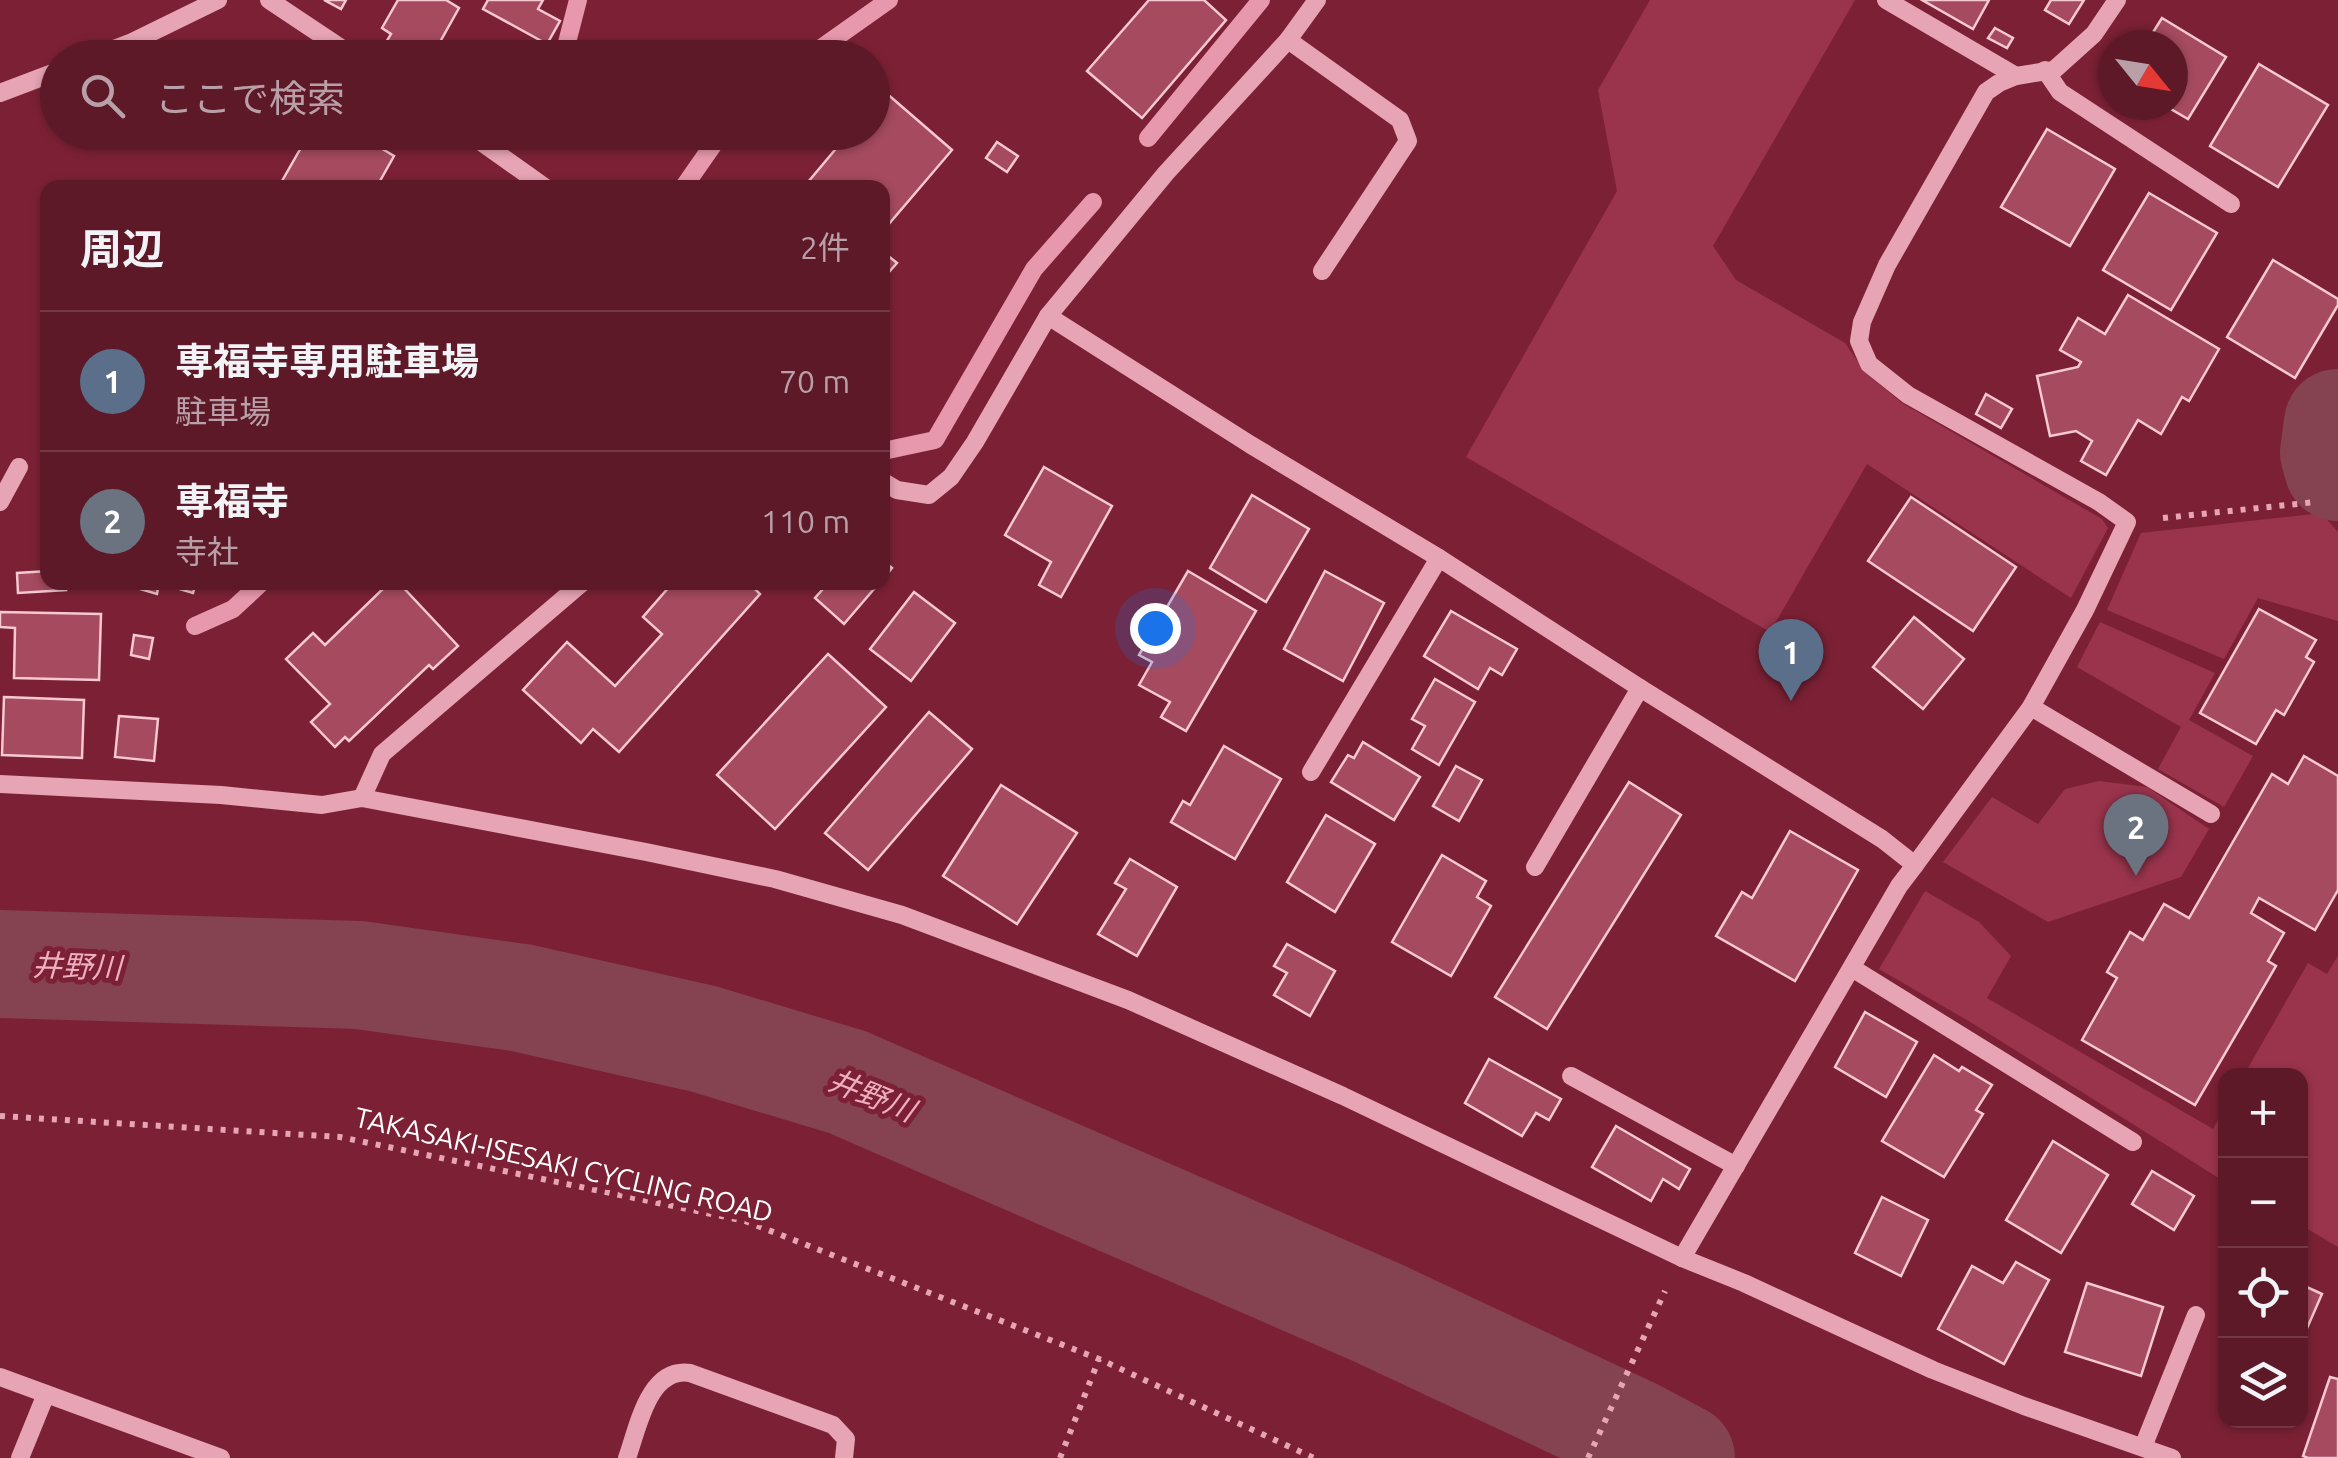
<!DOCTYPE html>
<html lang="ja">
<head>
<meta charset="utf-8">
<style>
  body { margin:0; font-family:Ubuntu,"Noto Sans JP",sans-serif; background:#632230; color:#f1f3f6 }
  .controls { position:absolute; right:30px; bottom:30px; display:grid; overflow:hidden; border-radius:20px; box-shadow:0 2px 8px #0004 }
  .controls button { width:90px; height:90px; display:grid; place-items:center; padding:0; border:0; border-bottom:2px solid #723845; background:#5d1928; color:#f1f3f6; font:50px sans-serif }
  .compass { position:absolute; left:2098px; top:30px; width:90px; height:90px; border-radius:50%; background:#5d1928; box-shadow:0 2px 8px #0004; rotate:120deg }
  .you { position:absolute; left:1155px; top:628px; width:35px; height:35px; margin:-25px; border:8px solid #fff; border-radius:50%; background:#1a73e8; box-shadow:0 0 0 15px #1a73e833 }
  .badge { display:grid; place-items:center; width:65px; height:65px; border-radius:50%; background:#d6ab8b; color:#fff; font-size:32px; font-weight:700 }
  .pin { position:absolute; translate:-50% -82px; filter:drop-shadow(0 2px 5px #0008) }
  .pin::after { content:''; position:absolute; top:52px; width:35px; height:30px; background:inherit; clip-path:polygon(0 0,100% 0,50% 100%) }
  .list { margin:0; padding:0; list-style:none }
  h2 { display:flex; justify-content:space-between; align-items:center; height:130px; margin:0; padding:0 40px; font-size:42px }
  h2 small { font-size:32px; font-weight:400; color:#b9a0a8 }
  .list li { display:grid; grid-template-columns:65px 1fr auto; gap:30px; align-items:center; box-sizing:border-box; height:140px; padding:0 40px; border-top:2px solid #723845 }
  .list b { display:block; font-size:38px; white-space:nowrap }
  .list p { margin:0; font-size:32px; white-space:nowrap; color:#b9a0a8 }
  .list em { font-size:32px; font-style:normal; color:#b9a0a8 }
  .icon { flex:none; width:55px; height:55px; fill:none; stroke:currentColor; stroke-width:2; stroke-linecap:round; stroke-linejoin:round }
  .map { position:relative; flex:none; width:2338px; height:1458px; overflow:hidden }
  .search { position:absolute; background:#5d1928; box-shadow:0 2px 8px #0004; left:40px; top:40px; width:850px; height:110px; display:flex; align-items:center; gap:25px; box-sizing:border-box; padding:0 35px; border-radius:55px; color:#b9a0a8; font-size:38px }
  .panel { position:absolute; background:#5d1928; box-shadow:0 2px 8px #0004; left:40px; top:180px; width:850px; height:410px; border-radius:20px }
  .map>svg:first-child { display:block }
</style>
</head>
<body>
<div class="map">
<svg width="2338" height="1458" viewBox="0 0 2338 1458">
  <rect width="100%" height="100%" fill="#7c2135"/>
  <g fill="#9a344d">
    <path d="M1650,0H1855L1713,246L1736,280L1845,343L1865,372L1902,403L2102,519L2108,528L2071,598L1867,464L1770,632L1466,457L1617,191L1598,90Z"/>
    <path d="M2321,513L2338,532V621L2258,598L2224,659L2107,610L2141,533Z"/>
    <path d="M2100,622L2215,673L2189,720L2253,756L2224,807L2158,769L2181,727L2077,667Z"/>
    <path d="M2099,781L2147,787L2209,829L2181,877L2048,922L1943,862L1992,797L2038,824L2065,789Z"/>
    <path d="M1925,891L1979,922L2011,956L1987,998L2213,1129L2225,1108V1182L1972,1023L1879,969Z"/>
    <path d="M2338,956V1247L2301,1225L2300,1076L2244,1075L2308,963L2327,974Z"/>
  </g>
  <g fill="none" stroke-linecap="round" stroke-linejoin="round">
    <g stroke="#e798ac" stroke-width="18">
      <path d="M563,58L578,0"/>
      <path d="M807,58L889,0"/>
      <path d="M538,138L539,132"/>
      <path d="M1148,138L1261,0"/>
      <path d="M683,188L722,132"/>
      <path d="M882,448L888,450L935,440L1034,269L1093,202"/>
      <path d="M195,626L233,609L262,582"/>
    </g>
    <g stroke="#854250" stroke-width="108">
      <path d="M2338,423L2334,453L2338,467"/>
      <path d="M0,964L359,975L522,998L704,1039L847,1082L1378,1313L1634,1433L1681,1458"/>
    </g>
  </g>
  <g fill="#a54a5f" stroke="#f5c8d2" stroke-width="2.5">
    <path d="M324,0H346L341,9Z"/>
    <path d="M398,0H446L459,8L431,58H408L385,44L391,34L382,28Z"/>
    <path d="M488,0H543L538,9L560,21L547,44L483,9Z"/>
    <path d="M1149,0H1204L1226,20L1142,118L1087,71Z"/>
    <path d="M1922,0H1989L1973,29Z"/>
    <path d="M2051,0H2084L2069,24L2045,10Z"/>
    <path d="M2162,18L2226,57L2188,119L2164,105H2173V45H2145Z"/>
    <path d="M1995,28L2013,38L2007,48L1988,38Z"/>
    <path d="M503,44L527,58H480L487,45L499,52Z"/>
    <path d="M2259,64L2328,105L2278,187L2210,146Z"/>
    <path d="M885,92L952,150L882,232V188H803L850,132H872V106Z"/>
    <path d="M2047,129L2115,169L2070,246L2001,207Z"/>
    <path d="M310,132H354L394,156L376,188H278Z"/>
    <path d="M997,142L1018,156L1007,172L986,158Z"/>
    <path d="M2149,193L2217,233L2171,310L2103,270Z"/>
    <path d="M882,251L897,263L882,280Z"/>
    <path d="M2273,260L2338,299V305L2295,378L2227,337Z"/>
    <path d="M2128,295L2219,349L2189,401L2182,397L2161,434L2138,420L2106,475L2081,461L2092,441L2076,431L2050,436L2037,376L2078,367L2081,362L2060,350L2078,318L2105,334Z"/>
    <path d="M1986,394L2012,409L2001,428L1976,414Z"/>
    <path d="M1044,467L1112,506L1061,597L1039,585L1051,562L1005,535Z"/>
    <path d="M1252,495L1309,529L1266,602L1210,568Z"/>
    <path d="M1911,497L2016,567L1973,631L1868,561Z"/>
    <path d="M882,560L892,568L882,580Z"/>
    <path d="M48,571V582H65L66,590L18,593L17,573Z"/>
    <path d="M1188,571L1256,611L1186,731L1161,717L1170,702L1139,685L1152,662L1139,655Z"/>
    <path d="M1325,571L1384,603L1343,681L1284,649Z"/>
    <path d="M116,582H196L193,593L159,583L157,594Z"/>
    <path d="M390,582H398L458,646L433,669L429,665L349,741L345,737L335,747L311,722L330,704L286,659L313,633L325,645Z"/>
    <path d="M664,582H748L760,594L619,752L593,729L581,743L523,690L567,642L615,686L662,634L643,617L669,587Z"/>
    <path d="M813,582H880L844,624L815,598L822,590Z"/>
    <path d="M914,592L955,623L911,681L870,649Z"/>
    <path d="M2259,609L2316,640L2306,657L2314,662L2284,715L2276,710L2256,744L2200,713Z"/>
    <path d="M1451,611L1517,649L1502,675L1490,668L1478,689L1424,656Z"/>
    <path d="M0,612L101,614L99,680L14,678L15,628L0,627Z"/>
    <path d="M1914,617L1964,659L1923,709L1873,667Z"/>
    <path d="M134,635L153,638L149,659L131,655Z"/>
    <path d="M828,654L886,707L775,829L717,775Z"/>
    <path d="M1435,679L1475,702L1439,765L1412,749L1425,726L1412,719Z"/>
    <path d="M4,697L84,700L82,758L2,755Z"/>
    <path d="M929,712L972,749L868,870L825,833Z"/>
    <path d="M119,716L158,719L154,761L115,757Z"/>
    <path d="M1363,742L1420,777L1394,820L1331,782L1348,755L1354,758Z"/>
    <path d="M1224,746L1281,779L1235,859L1171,822L1183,801L1190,805Z"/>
    <path d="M2304,756L2338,776V890L2315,930L2259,898L2251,913L2284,933L2268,961L2276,966L2195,1105L2082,1040L2117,978L2107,972L2130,932L2143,940L2164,904L2189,918L2272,774L2288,784Z"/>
    <path d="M1456,766L1482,780L1459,821L1433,806Z"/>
    <path d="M1629,782L1681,815L1547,1029L1495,997Z"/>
    <path d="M1001,785L1077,833L1017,924L943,876Z"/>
    <path d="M1326,815L1375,844L1335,912L1287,882Z"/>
    <path d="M1790,831L1858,870L1795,981L1716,936L1742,892L1752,898Z"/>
    <path d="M1442,855L1486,881L1477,897L1491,906L1451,976L1392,942Z"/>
    <path d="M1130,859L1177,887L1137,956L1098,934L1126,889L1115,883Z"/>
    <path d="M1287,944L1335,971L1310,1016L1274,995L1287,973L1274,966Z"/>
    <path d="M1865,1012L1917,1042L1886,1097L1835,1067Z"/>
    <path d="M1934,1055L1959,1071L1962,1067L1992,1085L1976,1110L1983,1114L1944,1177L1882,1141Z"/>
    <path d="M1489,1059L1561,1099L1549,1120L1536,1113L1522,1136L1465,1103Z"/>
    <path d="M1616,1126L1690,1169L1679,1189L1663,1179L1651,1201L1592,1167Z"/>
    <path d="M2053,1141L2108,1175L2061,1253L2006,1220Z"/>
    <path d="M2152,1171L2194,1196L2174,1230L2132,1204Z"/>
    <path d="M1882,1197L1928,1220L1901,1276L1855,1253Z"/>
    <path d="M2016,1262L2049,1280L2004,1364L1938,1329L1972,1266L2003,1283Z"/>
    <path d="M2087,1283L2163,1307L2141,1376L2065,1352Z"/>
    <path d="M2300,1284L2322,1294L2301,1342H2300Z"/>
    <path d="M2330,1377L2338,1379V1458H2308L2303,1456Z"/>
  </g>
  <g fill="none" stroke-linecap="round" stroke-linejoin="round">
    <g stroke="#e6a4b4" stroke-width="6" stroke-dasharray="5 8" stroke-linecap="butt">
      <path d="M2163,518L2316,502"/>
      <path d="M0,1116L340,1137L745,1221L1099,1359L1314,1458"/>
      <path d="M1060,1458L1099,1359"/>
      <path d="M1588,1458L1665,1291"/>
    </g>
    <g stroke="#e6a4b4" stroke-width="18">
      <path d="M269,0L356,58"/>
      <path d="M1886,0L2016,76"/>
      <path d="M1288,40L1400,120L1408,141L1322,271"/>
      <path d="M91,58L130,43L218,0"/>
      <path d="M2045,70L2060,92L2231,204"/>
      <path d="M0,93L58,71"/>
      <path d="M467,132L546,188"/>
      <path d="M1048,316L1251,445L1439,558L1640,688L1882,839L1915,865L1899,886L1682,1258"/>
      <path d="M882,481L897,490L929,495L951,477L975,442L1048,316L1166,173L1288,40L1317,0"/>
      <path d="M0,502L19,467"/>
      <path d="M2031,707L2211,814"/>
      <path d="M1311,772L1439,558"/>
      <path d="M0,784L221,795L322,805L362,798L646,852L775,879L902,915L1128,1000L1343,1096L1682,1258L1744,1283L1933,1370L2024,1406L2172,1458"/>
      <path d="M362,798L382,754L583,582"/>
      <path d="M1915,865L2031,707L2085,610L2127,522L2099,502L1908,395L1869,364L1859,341L1862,322L1887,265L1986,92L1999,83L2016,76L2054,70L2094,34L2117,0"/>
      <path d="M1535,867L1640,688"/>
      <path d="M1852,968L2133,1142"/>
      <path d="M1571,1076L1736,1166"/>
      <path d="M0,1377L221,1458"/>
      <path d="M2143,1447L2196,1315"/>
      <path d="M20,1458L46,1394"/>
      <path d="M627,1458C638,1428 648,1367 690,1373L833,1425L846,1439L844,1458"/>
    </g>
  </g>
  <g text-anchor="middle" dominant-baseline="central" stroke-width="10" stroke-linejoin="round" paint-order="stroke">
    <g font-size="28" fill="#fff" stroke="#7c2135">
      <text transform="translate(564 1164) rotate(13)">TAKASAKI-ISESAKI CYCLING ROAD</text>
    </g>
    <g font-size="30" font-style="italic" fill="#eeafbf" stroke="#7c2135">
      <text transform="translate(77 966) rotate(2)">井野川</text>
      <text transform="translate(872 1095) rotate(22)">井野川</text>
    </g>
  </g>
</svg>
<div class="controls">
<button>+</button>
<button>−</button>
<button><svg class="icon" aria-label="locate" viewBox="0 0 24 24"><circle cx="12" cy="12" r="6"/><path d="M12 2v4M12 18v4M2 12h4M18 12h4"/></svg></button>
<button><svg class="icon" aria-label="layers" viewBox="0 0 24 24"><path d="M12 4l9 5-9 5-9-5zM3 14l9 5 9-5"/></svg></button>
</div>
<svg class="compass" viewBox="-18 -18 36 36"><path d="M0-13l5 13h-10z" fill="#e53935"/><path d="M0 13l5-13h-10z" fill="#b9a0a8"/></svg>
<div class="you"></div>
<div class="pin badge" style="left:1791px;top:701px;background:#5c6f8a">1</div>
<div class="pin badge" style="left:2136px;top:876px;background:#6b7280">2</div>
<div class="search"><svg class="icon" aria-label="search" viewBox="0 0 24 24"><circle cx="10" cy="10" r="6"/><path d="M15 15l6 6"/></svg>ここで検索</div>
<section class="panel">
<h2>周辺<small>2件</small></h2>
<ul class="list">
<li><span class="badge" style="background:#5c6f8a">1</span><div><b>専福寺専用駐車場</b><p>駐車場</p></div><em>70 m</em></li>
<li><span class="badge" style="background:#6b7280">2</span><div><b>専福寺</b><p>寺社</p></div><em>110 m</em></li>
</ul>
</section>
</div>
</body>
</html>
